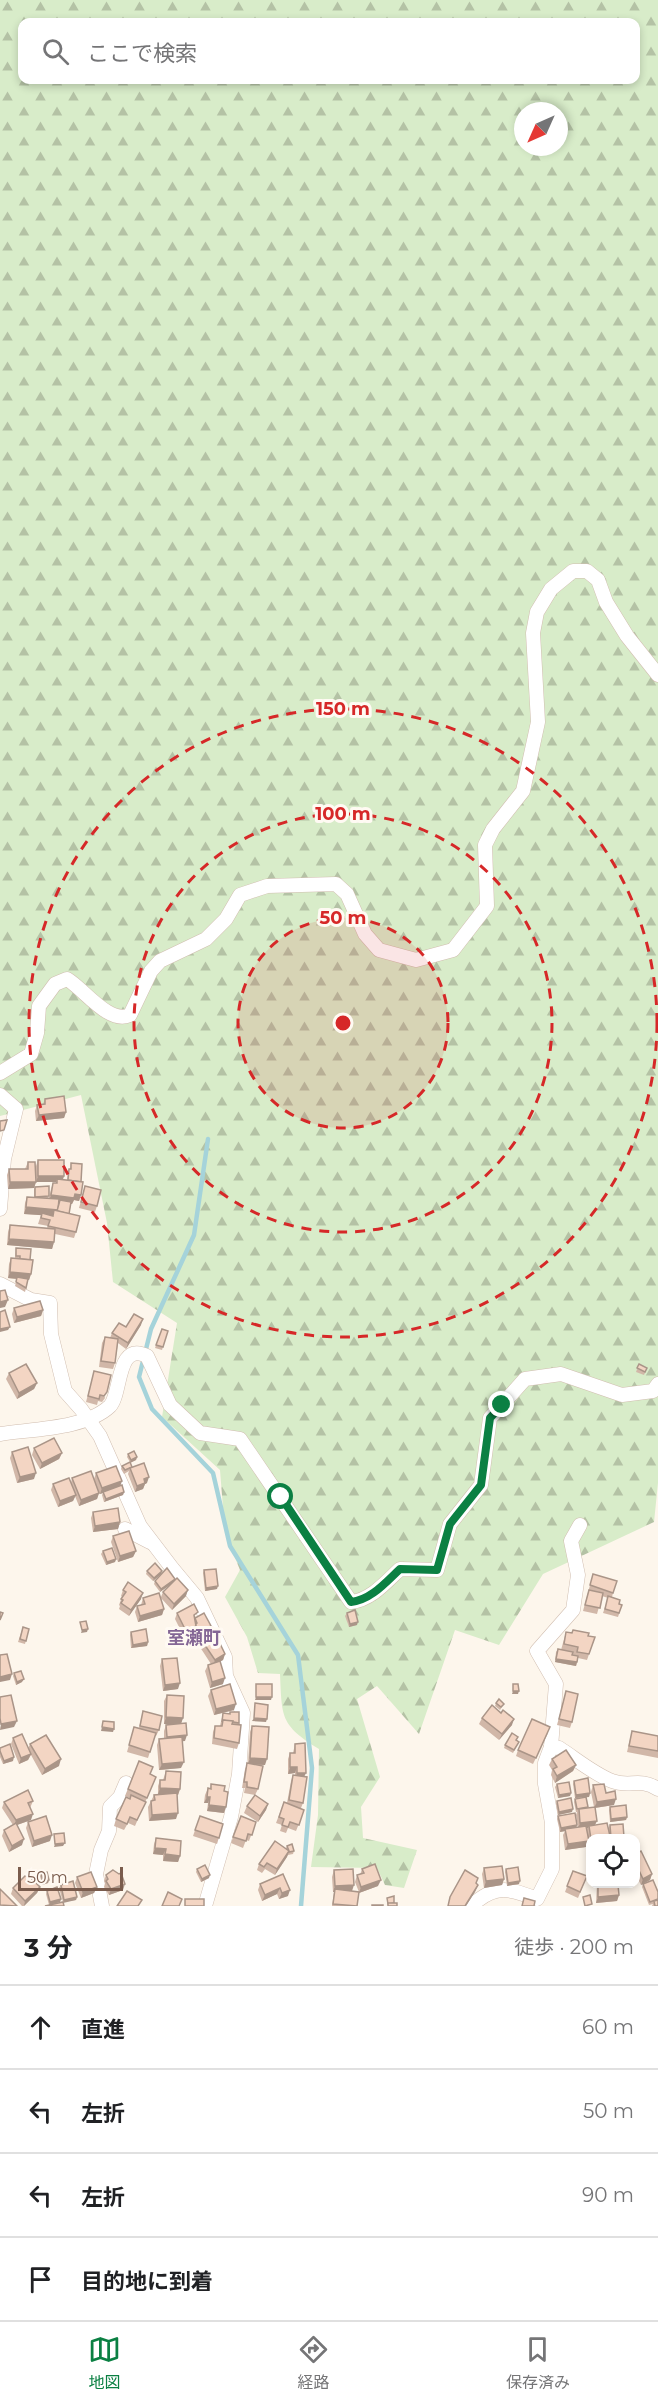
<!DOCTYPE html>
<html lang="ja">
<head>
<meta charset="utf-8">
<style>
  body { margin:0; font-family:Montserrat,"Noto Sans JP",sans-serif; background:#f2f2f2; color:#202124 }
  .controls { position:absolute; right:18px; bottom:18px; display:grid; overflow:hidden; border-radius:12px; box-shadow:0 3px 9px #0003 }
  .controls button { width:54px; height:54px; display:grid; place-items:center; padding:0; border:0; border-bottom:2px solid #e0e0e0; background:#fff; color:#202124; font:30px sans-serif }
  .compass { position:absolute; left:514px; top:102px; width:54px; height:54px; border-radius:50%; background:#fff; box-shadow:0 3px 9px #0003; rotate:225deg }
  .scale { position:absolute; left:18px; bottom:15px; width:105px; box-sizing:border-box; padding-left:6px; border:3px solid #7a5c4d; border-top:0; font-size:16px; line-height:21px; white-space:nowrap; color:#7a5c4d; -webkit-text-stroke:4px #fffaf3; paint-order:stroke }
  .stop { position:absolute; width:18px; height:18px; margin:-14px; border:4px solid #0b8043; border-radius:50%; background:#fff }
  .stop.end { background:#0b8043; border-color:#fff; box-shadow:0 2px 6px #0008 }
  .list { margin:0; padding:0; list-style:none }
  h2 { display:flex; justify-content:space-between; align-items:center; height:78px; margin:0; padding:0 24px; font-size:26px }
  h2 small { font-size:20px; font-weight:400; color:#757577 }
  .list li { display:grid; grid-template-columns:39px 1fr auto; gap:18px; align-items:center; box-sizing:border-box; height:84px; padding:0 24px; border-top:2px solid #e0e0e0 }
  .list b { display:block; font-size:22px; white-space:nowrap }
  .list em { font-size:20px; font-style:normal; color:#757577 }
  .icon { flex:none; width:33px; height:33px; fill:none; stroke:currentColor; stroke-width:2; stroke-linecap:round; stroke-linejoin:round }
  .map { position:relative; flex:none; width:658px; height:1906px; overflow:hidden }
  .search { position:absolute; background:#fff; box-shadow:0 3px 9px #0003; left:18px; right:18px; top:18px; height:66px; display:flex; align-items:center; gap:15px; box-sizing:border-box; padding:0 21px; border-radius:12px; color:#757577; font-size:22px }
  .sheet { height:414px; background:#fff }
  nav { display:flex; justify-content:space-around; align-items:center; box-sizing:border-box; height:84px; border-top:2px solid #e0e0e0; background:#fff; font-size:16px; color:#757577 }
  nav a { display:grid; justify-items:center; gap:3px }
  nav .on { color:#0b8043 }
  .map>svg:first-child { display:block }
</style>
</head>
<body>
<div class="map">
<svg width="658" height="1906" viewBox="0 0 658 1906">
  <defs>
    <pattern id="forest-firs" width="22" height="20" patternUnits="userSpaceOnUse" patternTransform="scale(1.5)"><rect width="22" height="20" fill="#d8ecc9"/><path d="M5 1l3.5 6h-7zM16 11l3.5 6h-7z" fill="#b4c2a5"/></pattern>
  </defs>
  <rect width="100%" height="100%" fill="#fdf6ec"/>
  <path fill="url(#forest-firs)" fill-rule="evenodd" d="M0,0H658V1483L654,1522L543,1574L499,1645L455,1630L419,1734L377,1686L357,1699L380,1777L361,1807L363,1838L417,1850L404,1888L385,1885L377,1868L311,1867L318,1815L319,1749C280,1725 282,1717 280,1674L258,1673L247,1637L225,1597L240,1570L225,1533L220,1470L162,1417L177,1323L113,1282L107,1223L81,1095L0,1116ZM22,22H636V80H22ZM523,111H559V147H523Z"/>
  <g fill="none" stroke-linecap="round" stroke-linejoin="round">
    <path stroke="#a5d3da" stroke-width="4.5" d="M208,1139L194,1235L151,1329L139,1377L152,1409L213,1473L230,1546L298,1655L312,1768L301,1906"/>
    <g stroke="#d1beb0" stroke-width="15">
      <g id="street">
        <path d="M0,1073L31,1054L37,1033L39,1006L55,984L67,979C84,989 109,1025 130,1015L151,971L160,961L206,939L226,919L240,895L267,886L336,884L347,894L365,934L379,950L416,960L453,950L487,906L485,845L493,829L523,791L538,722L533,633L537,612L551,589L573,571H587L598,580L606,602L627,636L658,675"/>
        <path d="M0,1095L16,1109L4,1159L0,1209"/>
        <path d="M0,1284L31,1300L50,1303L51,1334L65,1391L81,1409L100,1436L140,1526L172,1568L197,1598L225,1657L226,1676L243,1713L239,1774L231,1817L205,1906"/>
        <path d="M0,1434C32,1429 86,1429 110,1406C122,1393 116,1341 147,1356L170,1405L200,1433L240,1439L351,1602C371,1600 386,1582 400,1569L437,1570L450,1524L481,1485L490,1418L525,1379L561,1374L622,1395L653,1391L658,1384"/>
        <path d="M125,1529L150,1542"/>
        <path d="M551,1747L559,1748C576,1759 594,1774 612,1781C631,1788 638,1777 658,1789"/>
        <path d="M102,1906L96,1874L101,1850L109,1831L110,1807L120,1797L126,1783"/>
        <path d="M471,1906C495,1884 509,1888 537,1899L552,1869V1823L545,1784V1763L551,1747L556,1684L537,1651L573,1610L578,1575L571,1541L580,1525"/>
      </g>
    </g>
    <use href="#street" stroke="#fff" stroke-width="14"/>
  </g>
  <g fill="#d1b7a8">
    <path d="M45,1099L66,1112L64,1118L36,1121L35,1111L37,1105L43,1104Z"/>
    <path d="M38,1160L64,1176L63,1179L67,1180L68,1172L69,1169H70L71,1163L81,1182V1195L79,1201L74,1200L72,1204H71L69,1214L76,1232L74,1238L55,1234L54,1242L52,1249L7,1245L8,1232L10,1225L47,1228L48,1226L38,1224L41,1215L24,1214L25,1203L27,1197H34V1190L35,1187L49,1198L51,1189L53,1183H56V1182H36V1166Z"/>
    <path d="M28,1162L36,1182L34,1188L8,1189L7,1175L9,1169H25Z"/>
    <path d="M85,1186L97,1206L95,1212L79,1208Z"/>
    <path d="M16,1248L30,1260L31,1274L29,1280H28L25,1292L15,1286L17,1279L8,1278L9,1264L11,1258H15Z"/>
    <path d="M14,1308L43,1310L41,1316L14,1323L12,1314Z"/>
    <path d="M141,1325L126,1349L118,1343L115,1363L113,1369L99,1367L102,1343L105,1337L110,1338L112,1333L126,1327Z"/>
    <path d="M162,1329L168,1331L162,1350L155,1348Z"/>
    <path d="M639,1364L647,1368L644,1375L636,1372Z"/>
    <path d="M94,1371L105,1398L102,1402L98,1401L97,1405L86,1402Z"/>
    <path d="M9,1373L37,1383L34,1389L17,1399L6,1379Z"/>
    <path d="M34,1448L62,1453L59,1459L40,1469L32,1455Z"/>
    <path d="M12,1452L34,1479L17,1483L10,1458Z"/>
    <path d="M128,1454L137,1457L136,1460L130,1463L132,1467L147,1483L145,1484L143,1489L135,1492L128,1474L129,1471L124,1474L121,1469L122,1466L130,1462L127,1457Z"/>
    <path d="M96,1473L120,1486L124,1492L123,1495L104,1502L102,1495L103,1493L100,1494L99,1493L97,1499L79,1506L75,1496L73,1501L58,1507L51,1490L53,1484L71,1483L72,1478L94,1479Z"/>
    <path d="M93,1512L120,1522L118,1529L93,1532L91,1518Z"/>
    <path d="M113,1536L136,1551L133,1557L118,1562L111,1542Z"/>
    <path d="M103,1551L116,1559L115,1562L106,1565L101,1554Z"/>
    <path d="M204,1570L217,1589L205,1591L203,1573Z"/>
    <path d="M147,1571H162L161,1574L153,1581L146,1574Z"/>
    <path d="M593,1574L613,1593L612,1597L619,1604L622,1605L618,1617L603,1613L608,1598L602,1596L597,1614L583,1611Z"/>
    <path d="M155,1581H174L186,1596L172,1610L161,1598L164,1609L162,1615L138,1622L135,1612L137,1606L141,1605L143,1598L161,1597L163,1592L171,1584L160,1592L154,1584Z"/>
    <path d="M123,1590L141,1599L129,1616L119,1609L120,1606L119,1605L122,1597L121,1596Z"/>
    <path d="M177,1613L197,1617L211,1626L210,1628L225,1654L223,1660L220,1661L223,1684L210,1688L205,1671L208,1665L211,1664L196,1641L198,1635L195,1630L194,1632L184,1637L175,1619Z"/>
    <path d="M347,1613L357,1625L349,1627L345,1616Z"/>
    <path d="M23,1627L29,1629L25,1644L18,1642Z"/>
    <path d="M573,1630L588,1636L595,1637L587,1660L578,1658L576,1666L555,1662L556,1652L558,1649L561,1650L566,1632L572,1633Z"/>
    <path d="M131,1632L148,1642L147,1646L131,1648L130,1635Z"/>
    <path d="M162,1659L178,1689L163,1691L160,1666Z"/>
    <path d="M14,1673L22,1682L16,1685L13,1676Z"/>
    <path d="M211,1690L234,1710L214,1715L208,1696Z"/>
    <path d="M566,1691L572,1722L570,1728L557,1725Z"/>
    <path d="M167,1695L183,1718L181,1723L185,1741H182L181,1768L159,1770L157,1745L159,1739H164V1731L166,1725L176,1724H164V1701Z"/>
    <path d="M496,1703L504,1704L500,1710L495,1706Z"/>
    <path d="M143,1711L159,1730L156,1736H155L148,1758L127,1752L134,1727L139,1728Z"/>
    <path d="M230,1712L239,1723V1743L237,1749L212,1744L213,1732L215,1726H220L223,1713L230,1714Z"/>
    <path d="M482,1718L512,1725L499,1740L479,1724Z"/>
    <path d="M252,1726L265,1765H256L258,1789L255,1795L268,1804L266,1810L258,1822L244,1813L247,1806L255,1795L244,1793L245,1788H242L245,1769L248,1763L250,1732Z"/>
    <path d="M632,1731L658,1736V1758L627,1752Z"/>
    <path d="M548,1733L533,1764L516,1756L518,1750Z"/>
    <path d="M13,1738L28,1749L30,1744L59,1766L42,1775L31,1755L28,1760L19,1764L11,1744Z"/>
    <path d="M517,1740L519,1742L513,1753L504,1748L505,1745Z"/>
    <path d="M295,1744L304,1776L303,1803L301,1808L302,1816L296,1831L288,1828L286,1833L280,1831L282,1825L276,1823L284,1802L287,1803L291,1781L293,1775H295V1773L288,1774V1759L290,1753H293Z"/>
    <path d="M0,1748L13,1761L3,1764L0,1757Z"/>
    <path d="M552,1759L576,1765L573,1771L555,1783L551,1775L552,1770L549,1765Z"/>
    <path d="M139,1761L150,1774L156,1777L135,1826L128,1823L124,1830L114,1826L116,1819L130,1798L125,1796Z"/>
    <path d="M166,1771L180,1789L178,1795H177L176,1819L149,1821L148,1807L154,1795L158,1794V1786L160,1780H163Z"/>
    <path d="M574,1781L590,1793L589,1797L575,1798L573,1784Z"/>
    <path d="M211,1784L224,1813L207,1811L208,1803H204L205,1795L208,1788L210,1789Z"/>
    <path d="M557,1784L571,1793L570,1796L558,1798L555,1787Z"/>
    <path d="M593,1785L606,1793L614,1805L595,1808V1825L608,1829L610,1825L624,1839H609V1837V1839H591V1845H589V1841L586,1847L565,1850L563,1835L565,1831L560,1832L557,1819L558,1816L577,1825L576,1827H578L576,1815L577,1812H576L574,1802L575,1799L588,1808L594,1807L591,1792Z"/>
    <path d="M33,1801L30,1808L31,1820L17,1825L22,1845L9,1852L2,1836L4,1830L13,1825L2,1808L4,1802Z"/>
    <path d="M557,1801L572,1812L558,1815L556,1804Z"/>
    <path d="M610,1807L627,1817L626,1820L610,1822L609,1810Z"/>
    <path d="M200,1816L223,1824L217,1844L193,1836Z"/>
    <path d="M241,1816L256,1822L249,1841L246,1840L243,1848L231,1843Z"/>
    <path d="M28,1822L50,1841L32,1847L26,1828Z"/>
    <path d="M156,1838L180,1856L178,1862L163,1861V1855L153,1854L154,1844Z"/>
    <path d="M287,1846L294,1851L293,1854L288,1855L275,1875L265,1869L262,1873L257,1870L259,1864L286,1848Z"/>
    <path d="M636,1854L652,1874L650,1880L641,1885L636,1875Z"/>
    <path d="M484,1868L504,1879L502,1885L484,1888L482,1874Z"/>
    <path d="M197,1869L209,1878L201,1882L196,1872Z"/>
    <path d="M362,1869L378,1886L359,1893L357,1906H332L334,1892H333L332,1877L334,1870L352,1891H347L359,1892L355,1882L357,1875H360Z"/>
    <path d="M506,1869L519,1884L507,1886L505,1872Z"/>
    <path d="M573,1871L587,1876L578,1898L565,1892Z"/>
    <path d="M41,1873L49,1880L48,1883L42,1885L40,1876Z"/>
    <path d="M283,1874L288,1896L279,1899L277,1894L262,1901L258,1890L260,1884Z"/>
    <path d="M106,1875L123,1890L109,1895L104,1887L105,1883L104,1881Z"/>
    <path d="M77,1877L97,1887L94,1893L81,1898L75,1883Z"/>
    <path d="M597,1884H616L609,1885L619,1895L617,1901L596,1903Z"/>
    <path d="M643,1884L658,1906H652L653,1904L649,1905L642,1887Z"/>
    <path d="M61,1885L77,1897L76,1900L63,1902L59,1888Z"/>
    <path d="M40,1887L37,1893L24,1906H22L11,1894L13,1888Z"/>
    <path d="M47,1891L61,1899L60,1902L49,1905L46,1894Z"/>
  </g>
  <g fill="#aa9588">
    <path d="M66,1112L64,1118L36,1121L39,1115Z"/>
    <path d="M38,1176H64L62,1182L57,1179L56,1182H36Z"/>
    <path d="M10,1182H36L34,1188L8,1189Z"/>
    <path d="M75,1194L81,1195L79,1201L74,1200L72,1204L49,1201L51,1195Z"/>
    <path d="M26,1207L58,1210L56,1216L54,1210L53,1216L24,1214Z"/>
    <path d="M9,1239L54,1242L52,1249L7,1245Z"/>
    <path d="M10,1272L31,1274L29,1280L8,1278Z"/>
    <path d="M8,1300L5,1307L0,1308V1302Z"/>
    <path d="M43,1310L41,1316L14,1323L17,1317Z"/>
    <path d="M143,1319L141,1325L126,1349L128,1343Z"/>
    <path d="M10,1327L8,1330L0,1332V1329Z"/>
    <path d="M37,1383L34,1389L17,1399L19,1393Z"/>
    <path d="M62,1453L59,1459L40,1469L42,1463Z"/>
    <path d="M137,1457L136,1460L130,1463L131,1460Z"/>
    <path d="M36,1473L34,1479L17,1483L20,1477Z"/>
    <path d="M149,1477L147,1483L145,1484L143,1489L135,1492L137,1486L144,1479Z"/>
    <path d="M122,1481L120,1487L100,1494L102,1488Z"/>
    <path d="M124,1492L123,1495L104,1502L106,1499Z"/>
    <path d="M99,1493L97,1499L79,1506L81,1500Z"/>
    <path d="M76,1495L73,1501L58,1507L60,1501Z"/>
    <path d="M120,1522L118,1529L93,1532L95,1526Z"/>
    <path d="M136,1551L133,1557L118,1562L120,1556Z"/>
    <path d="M116,1559L115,1562L106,1565L107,1562Z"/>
    <path d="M162,1571L161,1574L153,1581L154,1578Z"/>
    <path d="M175,1579L174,1582L160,1592L161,1589Z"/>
    <path d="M218,1586L217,1589L205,1591L206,1588Z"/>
    <path d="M188,1590L186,1596L172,1610L174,1604Z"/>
    <path d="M143,1593L141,1599L129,1616L131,1610Z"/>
    <path d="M164,1609L162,1615L138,1622L140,1616Z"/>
    <path d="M358,1622L357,1625L349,1627L350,1624Z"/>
    <path d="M196,1626L194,1632L184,1637L186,1631Z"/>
    <path d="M211,1626L210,1629L198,1635L199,1632Z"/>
    <path d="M88,1629L87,1632L81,1633L82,1630Z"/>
    <path d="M148,1642L147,1646L131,1648L133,1645Z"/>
    <path d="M225,1654L223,1660L213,1666L215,1660Z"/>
    <path d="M556,1659L577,1662L576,1666L555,1662Z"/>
    <path d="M12,1674L10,1680L0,1682V1677Z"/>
    <path d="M225,1678L223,1684L210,1688L212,1682Z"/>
    <path d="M24,1679L22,1682L16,1685L17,1682Z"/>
    <path d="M180,1683L178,1689L163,1691L165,1685Z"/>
    <path d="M513,1691H519L518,1694H512Z"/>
    <path d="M256,1697H272L271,1700H255Z"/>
    <path d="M236,1704L234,1710L214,1715L216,1709Z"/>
    <path d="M166,1717L183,1718L181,1724H164Z"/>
    <path d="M254,1718L267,1719L266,1722L252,1721Z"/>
    <path d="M514,1719L512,1725L499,1740L502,1734Z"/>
    <path d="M17,1721L14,1727L0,1730L1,1724Z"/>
    <path d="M102,1727L114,1729L113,1732L101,1731Z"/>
    <path d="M187,1735L185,1741L164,1743L167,1737Z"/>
    <path d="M31,1754L28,1760L19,1764L21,1758Z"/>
    <path d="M14,1757L13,1761L3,1764L4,1761Z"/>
    <path d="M250,1758L267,1759L265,1765L248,1764Z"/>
    <path d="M61,1759L59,1766L42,1775L45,1769Z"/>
    <path d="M184,1762L181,1768L159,1770L162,1764Z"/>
    <path d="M576,1765L573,1771L555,1783L557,1776Z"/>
    <path d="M290,1767H297L295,1773L288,1774Z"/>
    <path d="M297,1773H306L303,1779H295Z"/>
    <path d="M160,1788L180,1789L178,1795L158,1794Z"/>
    <path d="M571,1793L570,1796L558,1798L559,1795Z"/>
    <path d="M590,1793L589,1797L575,1798L576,1795Z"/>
    <path d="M207,1797H210L208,1803H204Z"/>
    <path d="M616,1799L614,1805L594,1808L597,1802Z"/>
    <path d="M268,1804L266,1810L258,1822L260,1816Z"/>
    <path d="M209,1805L226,1807L224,1813L207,1811Z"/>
    <path d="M573,1809L572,1812L558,1815L559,1812Z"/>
    <path d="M178,1813L176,1819L149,1821L152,1815Z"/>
    <path d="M33,1814L31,1820L14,1826L16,1820Z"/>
    <path d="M627,1817L626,1820L610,1822L611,1819Z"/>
    <path d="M597,1821L594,1827L589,1826L588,1828L578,1829L580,1823Z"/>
    <path d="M577,1825L576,1829L560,1832L561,1828Z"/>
    <path d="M52,1835L50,1841L32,1847L34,1841Z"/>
    <path d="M610,1836L609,1839H594Z"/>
    <path d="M24,1839L22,1845L9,1852L12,1846Z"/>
    <path d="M589,1841L586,1847L565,1850L568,1844Z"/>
    <path d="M65,1843L63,1846L54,1847L55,1844Z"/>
    <path d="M155,1848L166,1849L163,1855L153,1854Z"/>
    <path d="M289,1851L287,1857L275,1875L277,1869Z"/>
    <path d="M165,1854L180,1856L178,1862L163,1861Z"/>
    <path d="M652,1874L650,1880L641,1885L643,1879Z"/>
    <path d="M210,1875L209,1878L201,1882L202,1879Z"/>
    <path d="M504,1879L502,1885L484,1888L486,1881Z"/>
    <path d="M49,1880L48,1883L42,1885L43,1882Z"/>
    <path d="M381,1880L378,1886L359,1893L361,1887Z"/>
    <path d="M520,1881L519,1884L507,1886L508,1883Z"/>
    <path d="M125,1884L123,1890L109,1895L111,1889Z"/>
    <path d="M354,1885L352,1891L333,1892L335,1886Z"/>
    <path d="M478,1885L475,1892L466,1906H465Z"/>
    <path d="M40,1887L37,1893L24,1906L25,1901Z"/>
    <path d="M97,1887L94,1893L81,1898L83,1892Z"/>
    <path d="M280,1888L277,1894L262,1901L265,1895Z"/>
    <path d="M290,1890L288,1896L279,1899L282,1893Z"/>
    <path d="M619,1895L617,1901L596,1903L598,1897Z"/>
    <path d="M77,1897L76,1900L63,1903L64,1900Z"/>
    <path d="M61,1899L60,1902L49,1905L50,1902Z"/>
  </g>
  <g fill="#f3d5c3" stroke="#aa9588" stroke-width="1.5">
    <path d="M64,1096L66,1112L39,1115L37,1105L45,1104V1099Z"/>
    <path d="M7,1120L4,1130L0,1131V1121Z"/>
    <rect x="38" y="1160" width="26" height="16"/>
    <path d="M28,1162H35L36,1182H10L9,1169H28Z"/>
    <path d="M71,1163L82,1164L81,1182L68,1180L69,1169H71Z"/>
    <path d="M57,1179L83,1182L81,1195L75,1194L74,1198L51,1195L53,1183H57Z"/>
    <path d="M49,1186V1196L35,1197V1187Z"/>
    <path d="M85,1186L101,1190L97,1206L81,1202Z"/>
    <path d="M27,1197L59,1199L58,1210L26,1207Z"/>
    <path d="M60,1200L71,1202L69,1214L57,1211Z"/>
    <path d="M54,1210L80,1216L76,1232L48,1226L50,1220L41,1218L42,1213L53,1216Z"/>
    <path d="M10,1225L55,1229L54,1242L9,1239Z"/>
    <path d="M16,1248L31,1249L30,1260L20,1259V1256H16Z"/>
    <path d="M11,1258L33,1260L31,1274L10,1272Z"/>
    <path d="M17,1277L28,1279L26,1288L16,1282Z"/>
    <path d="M5,1290L8,1300L0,1302V1291Z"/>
    <path d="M40,1301L43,1310L17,1317L14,1308Z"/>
    <path d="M5,1310L10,1327L0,1329V1312Z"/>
    <path d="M134,1314L143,1319L128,1343L112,1333L119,1323L126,1327Z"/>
    <path d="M162,1329L168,1331L163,1347L156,1345Z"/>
    <path d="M105,1337L118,1339L115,1363L101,1361Z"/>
    <path d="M26,1364L37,1383L19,1393L9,1373Z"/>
    <path d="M639,1364L647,1368L645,1372L637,1368Z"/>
    <path d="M94,1371L111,1375L107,1392L104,1396L100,1395L99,1399L88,1396Z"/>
    <path d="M54,1438L62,1453L42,1463L34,1448Z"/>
    <path d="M28,1447L36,1473L20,1477L12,1452Z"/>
    <path d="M134,1451L137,1457L131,1460L128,1454Z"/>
    <path d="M130,1462L132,1467L125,1470L122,1466Z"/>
    <path d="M144,1463L149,1477L144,1479L145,1483L137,1486L130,1468Z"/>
    <path d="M116,1466L122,1481L102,1488L96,1473Z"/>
    <path d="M91,1471L99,1493L81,1500L72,1478Z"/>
    <path d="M69,1478L76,1495L60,1501L53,1484Z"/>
    <path d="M122,1485L124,1492L106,1499L103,1492Z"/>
    <path d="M118,1508L120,1522L95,1526L93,1512Z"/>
    <path d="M129,1531L136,1551L120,1556L113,1536Z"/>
    <path d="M112,1548L116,1559L107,1562L103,1551Z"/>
    <path d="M155,1563L162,1571L154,1578L147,1571Z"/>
    <path d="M167,1568L175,1579L161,1589L155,1581Z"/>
    <path d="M216,1569L218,1586L206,1588L204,1570Z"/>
    <path d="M593,1574L617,1581L613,1593L590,1585Z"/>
    <path d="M177,1578L188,1590L174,1604L163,1592Z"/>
    <path d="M128,1582L143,1593L131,1610L121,1603L123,1600L121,1599L126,1592L123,1590Z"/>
    <path d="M589,1590L603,1593L600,1608L585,1605Z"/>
    <path d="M159,1593L164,1609L140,1616L137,1606L145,1604L143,1598Z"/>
    <path d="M608,1596L620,1600L619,1604L622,1605L619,1613L605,1609Z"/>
    <path d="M194,1604L198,1612L194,1615L196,1626L186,1631L177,1613Z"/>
    <path d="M355,1610L358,1622L350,1624L347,1613Z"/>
    <path d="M0,1612L3,1613L0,1620Z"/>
    <path d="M204,1613L211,1626L199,1632L196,1626V1624L197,1623L195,1618Z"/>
    <path d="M86,1621L88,1629L82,1630L80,1622Z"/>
    <path d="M23,1627L29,1629L26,1641L20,1639Z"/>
    <path d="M212,1627L225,1654L215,1660L198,1635Z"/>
    <path d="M146,1629L148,1642L133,1645L131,1632Z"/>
    <path d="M573,1630L589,1633L588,1636L595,1637L589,1654L577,1652L578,1647L564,1644L566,1632L572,1633Z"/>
    <path d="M558,1649L573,1652L572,1655L578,1656L577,1662L556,1659Z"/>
    <path d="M7,1654L12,1674L0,1677V1655Z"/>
    <path d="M177,1658L180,1683L165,1685L162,1659Z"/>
    <path d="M220,1661L225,1678L212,1682L208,1665Z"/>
    <path d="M21,1671L24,1679L17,1682L14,1673Z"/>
    <path d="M230,1684L236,1704L216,1709L211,1690Z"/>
    <rect x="256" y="1684" width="16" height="13"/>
    <path d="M513,1684H518L519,1691H513Z"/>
    <path d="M566,1691L578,1694L572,1722L559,1719Z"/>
    <path d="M11,1695L17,1721L1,1724L0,1718V1697Z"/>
    <path d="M167,1695L184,1696L183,1718L166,1717Z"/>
    <path d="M499,1699L504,1704L501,1707L496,1703Z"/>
    <path d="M255,1703L268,1705L267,1719L254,1718Z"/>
    <path d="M492,1705L501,1713L503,1710L514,1719L502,1734L482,1718Z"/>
    <path d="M143,1711L162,1716L159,1730L140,1726Z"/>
    <path d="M230,1712H239V1723L223,1720L222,1722L223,1713L230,1714Z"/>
    <path d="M532,1719L550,1727L536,1758L518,1750Z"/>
    <path d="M223,1720L233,1721L232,1724L241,1725L239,1743L214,1738L215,1726H222Z"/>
    <path d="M103,1721L114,1722V1729L102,1727Z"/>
    <path d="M186,1723L187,1735L167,1737L166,1725Z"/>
    <path d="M252,1726L269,1727L267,1759L250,1758Z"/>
    <path d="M134,1727L156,1733L150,1752L129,1745Z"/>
    <path d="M632,1731L658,1736V1751L629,1746Z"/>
    <path d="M512,1733L518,1737L516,1740L519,1742L514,1750L505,1745Z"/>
    <path d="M22,1734L31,1754L21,1758L13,1738Z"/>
    <path d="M46,1735L61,1759L45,1769L30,1744Z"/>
    <path d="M182,1737L184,1762L162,1764L159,1739Z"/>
    <path d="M305,1743L306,1773H297V1767H290V1753H295V1744Z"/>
    <path d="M10,1744L14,1757L4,1761L0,1751V1748Z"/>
    <path d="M566,1750L576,1765L557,1776L553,1769L557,1767L552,1759Z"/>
    <path d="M139,1761L153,1767L150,1774L156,1777L147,1798L128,1789Z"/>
    <path d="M247,1763L263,1766L258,1789L247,1787V1782H244Z"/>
    <path d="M166,1771L181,1772L180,1789L160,1788V1780H165Z"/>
    <path d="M293,1775L307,1777L303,1803L289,1800Z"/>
    <path d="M588,1778L590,1793L576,1795L574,1781Z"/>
    <path d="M569,1782L571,1793L559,1795L557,1784Z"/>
    <path d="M211,1784L225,1786L224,1791L228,1792L226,1807L209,1805L210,1797H207L208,1788L211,1789Z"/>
    <path d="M604,1784L606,1793L615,1791L616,1799L597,1802L593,1785Z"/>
    <path d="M28,1790L33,1801L28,1803L33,1814L16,1820L4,1802Z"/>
    <path d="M177,1793L178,1813L152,1815L151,1801L155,1800L154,1795Z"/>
    <path d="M131,1795L146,1802L137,1820L130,1817L127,1824L116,1819L126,1797L130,1799Z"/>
    <path d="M255,1795L268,1804L260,1816L247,1806Z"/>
    <path d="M586,1797L588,1807L577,1809L575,1799Z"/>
    <path d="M571,1798L573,1809L559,1812L557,1801Z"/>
    <path d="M284,1802L304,1810L299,1825L290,1822L288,1827L282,1825L284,1819L279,1817Z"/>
    <path d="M626,1805L627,1817L611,1819L610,1807Z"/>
    <path d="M595,1807L597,1821L580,1823L579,1809Z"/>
    <path d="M575,1813L577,1825L561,1828L558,1816Z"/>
    <path d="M46,1816L52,1835L34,1841L28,1822Z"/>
    <path d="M200,1816L223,1824L219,1838L195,1830Z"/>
    <path d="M241,1816L256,1822L252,1835L248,1834L246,1841L233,1837Z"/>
    <path d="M16,1823L24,1839L12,1846L4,1830Z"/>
    <path d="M607,1823L610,1836L591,1839L589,1826Z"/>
    <path d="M623,1824L624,1837L611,1838L610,1825Z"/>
    <path d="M586,1826L589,1841L568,1844L565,1829Z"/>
    <path d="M64,1833L65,1843L55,1844L54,1834Z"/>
    <path d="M156,1838L181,1841L180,1856L165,1854L166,1849L155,1848Z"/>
    <path d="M275,1841L289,1851L277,1869L267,1863L264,1867L259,1864Z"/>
    <path d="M292,1844L294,1851L289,1852V1851L287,1846Z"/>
    <path d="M641,1851L652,1874L643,1879L636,1864V1854Z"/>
    <path d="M375,1864L381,1880L361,1887L357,1875L364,1873L362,1869Z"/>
    <path d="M205,1865L210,1875L202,1879L197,1869Z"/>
    <path d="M502,1866L504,1879L486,1881L484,1868Z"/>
    <path d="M518,1867L520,1881L508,1883L506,1869Z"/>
    <path d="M353,1869L354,1885L335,1886L334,1870Z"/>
    <path d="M113,1870L119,1874L121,1873L125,1884L111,1889L106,1881L108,1879L106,1875Z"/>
    <path d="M465,1870L478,1878L476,1883L478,1885L465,1906H448L450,1897Z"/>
    <path d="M573,1871L587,1876L580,1892L567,1886Z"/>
    <path d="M47,1872L49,1880L43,1882L41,1873Z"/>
    <path d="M91,1872L97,1887L83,1892L77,1877Z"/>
    <path d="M27,1874L40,1887L25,1901L13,1888Z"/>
    <path d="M283,1874L290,1890L282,1893L280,1888L265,1895L260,1884Z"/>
    <path d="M653,1880L658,1892V1899L650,1902L643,1884Z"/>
    <path d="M73,1881L77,1897L64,1900L61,1885Z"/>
    <path d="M598,1884H609V1885H618L619,1895L598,1897Z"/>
    <path d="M57,1887L61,1899L50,1902L47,1891Z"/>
    <path d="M0,1889L17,1906H16L0,1905Z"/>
    <path d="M335,1889L359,1892L357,1906L333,1904Z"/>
    <path d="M127,1891L142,1900L138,1906H117Z"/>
    <path d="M168,1892L182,1899L179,1906H162Z"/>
    <path d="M590,1895L592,1904L585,1906L583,1897Z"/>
    <path d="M394,1896V1903L388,1904L387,1898Z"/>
    <path d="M524,1898L535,1901L534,1906H522Z"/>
    <rect x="185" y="1899" width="19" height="7"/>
    <path d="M658,1900V1906H655L654,1901Z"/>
    <path d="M63,1902L64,1906H45Z"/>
    <rect x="388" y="1903" width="9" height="3"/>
    <rect x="372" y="1905" width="11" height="1"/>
  </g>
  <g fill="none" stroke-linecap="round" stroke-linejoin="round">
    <path stroke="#0b8043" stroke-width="8" d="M281,1497L351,1602C371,1600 386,1582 400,1569L437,1570L450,1524L481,1485L490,1418L502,1405"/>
  </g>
  <circle cx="343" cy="1023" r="105" fill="#d62828" fill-opacity=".12"/>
  <g fill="none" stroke="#d62828" stroke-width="3" stroke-dasharray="10 8">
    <circle cx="343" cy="1023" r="105"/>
    <circle cx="343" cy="1023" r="209"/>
    <circle cx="343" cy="1023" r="314"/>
  </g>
  <g text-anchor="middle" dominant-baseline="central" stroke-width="6" stroke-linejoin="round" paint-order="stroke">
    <g font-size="18" font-weight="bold" fill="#846695" stroke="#fffaf3">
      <text x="194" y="1638">室瀬町</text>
    </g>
  </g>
  <circle cx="343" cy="1023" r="9" fill="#d62828" stroke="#fffaf3" stroke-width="3"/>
  <g font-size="18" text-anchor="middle" font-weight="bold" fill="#d62828" stroke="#fffaf3" stroke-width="6" stroke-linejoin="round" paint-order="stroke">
    <text x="343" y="715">150 m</text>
    <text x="343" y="820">100 m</text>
    <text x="343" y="924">50 m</text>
  </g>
</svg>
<div class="controls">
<button><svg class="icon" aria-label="locate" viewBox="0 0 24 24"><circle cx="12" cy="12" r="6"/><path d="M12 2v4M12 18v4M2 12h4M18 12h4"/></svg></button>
</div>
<svg class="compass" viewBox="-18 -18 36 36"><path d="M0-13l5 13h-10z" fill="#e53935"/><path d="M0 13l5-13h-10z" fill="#757577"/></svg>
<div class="scale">50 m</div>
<div class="stop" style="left:281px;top:1497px"></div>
<div class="stop end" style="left:502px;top:1405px"></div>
<div class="search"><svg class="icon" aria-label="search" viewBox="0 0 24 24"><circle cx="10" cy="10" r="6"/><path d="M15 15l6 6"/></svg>ここで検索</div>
</div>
<section class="sheet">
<h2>3 分<small>徒歩 · 200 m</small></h2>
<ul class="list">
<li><svg class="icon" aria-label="ahead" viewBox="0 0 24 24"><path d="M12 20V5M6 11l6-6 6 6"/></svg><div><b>直進</b></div><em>60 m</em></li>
<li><svg class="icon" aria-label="left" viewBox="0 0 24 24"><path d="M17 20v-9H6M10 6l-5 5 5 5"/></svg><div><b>左折</b></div><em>50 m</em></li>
<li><svg class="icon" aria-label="left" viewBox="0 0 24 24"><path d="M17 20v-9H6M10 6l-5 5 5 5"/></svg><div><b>左折</b></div><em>90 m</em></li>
<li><svg class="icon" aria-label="arrive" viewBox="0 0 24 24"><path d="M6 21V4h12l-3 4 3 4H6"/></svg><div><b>目的地に到着</b></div></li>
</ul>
</section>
<nav>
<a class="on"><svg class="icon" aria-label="map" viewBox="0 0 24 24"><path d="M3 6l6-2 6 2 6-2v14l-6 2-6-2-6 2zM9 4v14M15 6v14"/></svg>地図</a>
<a><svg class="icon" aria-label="directions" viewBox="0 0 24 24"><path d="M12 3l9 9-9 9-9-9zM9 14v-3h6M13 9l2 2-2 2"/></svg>経路</a>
<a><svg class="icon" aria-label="saved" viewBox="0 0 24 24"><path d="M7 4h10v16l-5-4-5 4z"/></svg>保存済み</a>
</nav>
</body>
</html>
